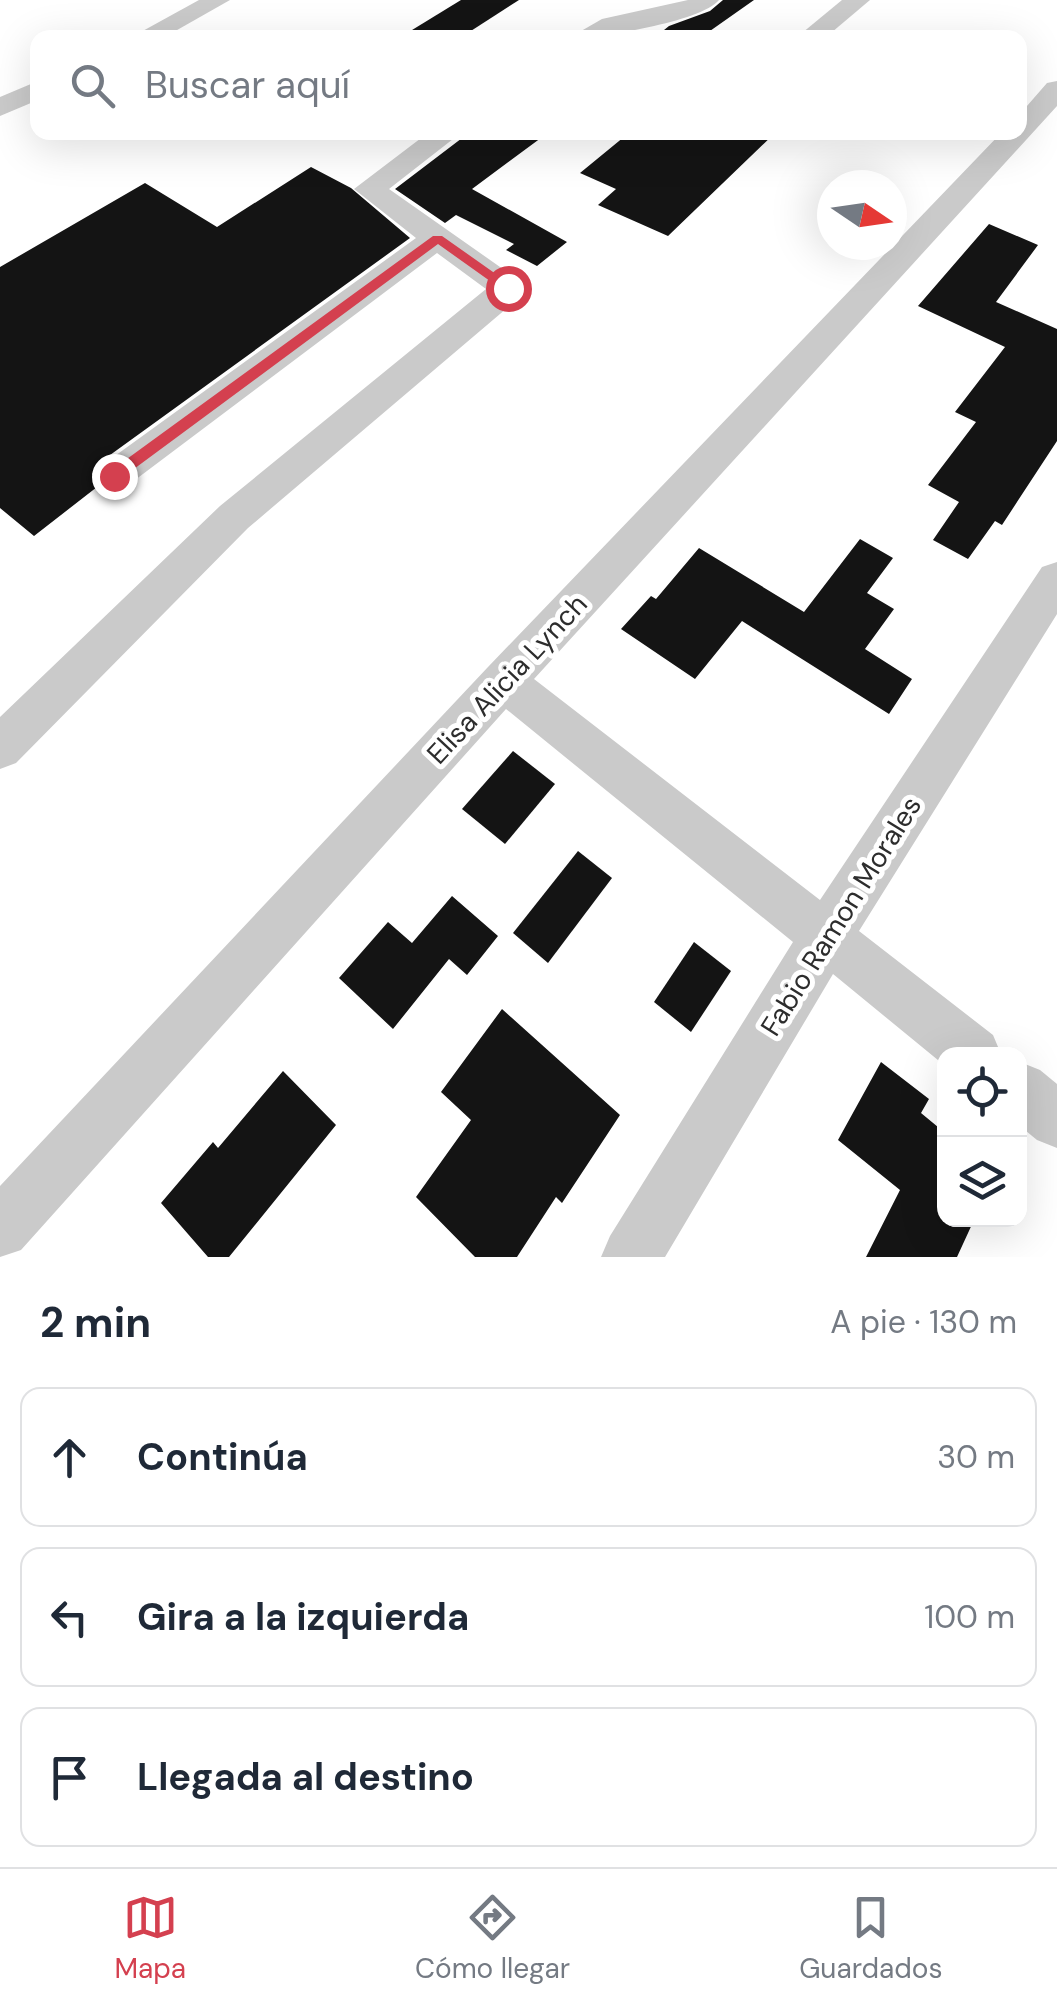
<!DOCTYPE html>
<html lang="es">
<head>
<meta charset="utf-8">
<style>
  body { margin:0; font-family:"DM Sans",sans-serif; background:#f2f2f3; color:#1f2937 }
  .controls { position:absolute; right:30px; bottom:30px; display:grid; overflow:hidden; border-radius:20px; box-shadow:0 10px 40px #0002 }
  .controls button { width:90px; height:90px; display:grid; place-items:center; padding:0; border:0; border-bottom:2px solid #e0e1e3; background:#fff; color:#1f2937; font:50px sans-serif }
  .compass { position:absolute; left:817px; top:170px; width:90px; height:90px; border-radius:50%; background:#fff; box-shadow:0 10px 40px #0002; rotate:103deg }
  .stop { position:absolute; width:30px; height:30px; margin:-22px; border:8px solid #d4404f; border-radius:50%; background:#fff }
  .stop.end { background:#d4404f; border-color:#fff; box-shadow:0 2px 10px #0008 }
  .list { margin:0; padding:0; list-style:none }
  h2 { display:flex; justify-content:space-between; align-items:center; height:130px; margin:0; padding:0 40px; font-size:42px }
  h2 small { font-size:32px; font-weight:400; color:#747a83 }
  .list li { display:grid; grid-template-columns:65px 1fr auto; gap:30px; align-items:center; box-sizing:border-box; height:140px; margin:0 20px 20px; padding:0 20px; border:2px solid #e0e1e3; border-radius:20px }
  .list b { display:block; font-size:38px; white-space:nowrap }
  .list em { font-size:32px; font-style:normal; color:#747a83 }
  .icon { flex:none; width:55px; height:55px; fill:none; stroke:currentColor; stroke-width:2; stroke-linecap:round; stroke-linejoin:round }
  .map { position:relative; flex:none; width:1057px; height:1257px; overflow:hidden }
  .search { position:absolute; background:#fff; box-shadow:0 10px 40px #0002; left:30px; right:30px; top:30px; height:110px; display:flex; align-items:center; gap:25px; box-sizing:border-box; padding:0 35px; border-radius:20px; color:#747a83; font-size:38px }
  .sheet { height:610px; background:#fff }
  nav { display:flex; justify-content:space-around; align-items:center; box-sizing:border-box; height:140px; border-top:2px solid #e0e1e3; background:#fff; font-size:28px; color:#747a83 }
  nav a { display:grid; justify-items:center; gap:5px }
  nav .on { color:#d4404f }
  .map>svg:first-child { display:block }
</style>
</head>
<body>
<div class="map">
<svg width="1057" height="1257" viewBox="0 0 1057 1257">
  <rect width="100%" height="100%" fill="#fff"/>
  <g fill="#141414">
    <path d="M461,0H519L460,38H399Z"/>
    <path d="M723,0H754L700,38H654L669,26L710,11Z"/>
    <path d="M470,132H549L472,189L567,242L537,266L506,250L514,244L456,215L445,223L395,189Z"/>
    <path d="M630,132H776L668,236L598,205L616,189L580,173Z"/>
    <path d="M311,167L351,188L410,238L99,463L92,474L97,487L34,536L0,508V267L145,183L217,227Z"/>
    <path d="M989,224L1038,245L996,302L1057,329V441L1002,525L995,521L968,559L933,540L959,502L928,485L976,422L955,412L1005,347L918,306Z"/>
    <path d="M860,539L893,558L867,593L894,609L865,649L912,679L889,714L742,621L695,679L621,629L651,596L656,599L699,548L804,612Z"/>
    <path d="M513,751L555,784L505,844L462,809Z"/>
    <path d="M578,851L612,878L548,963L513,933Z"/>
    <path d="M452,896L498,936L467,975L449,959L393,1029L339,978L388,922L412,943Z"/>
    <path d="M694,942L731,971L691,1032L654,1002Z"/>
    <path d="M502,1009L620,1115L562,1203L556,1197L517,1257H475L416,1197L471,1120L441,1092Z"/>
    <path d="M881,1062L929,1099L921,1113L944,1132V1220H974L957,1257H866L900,1190L838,1140Z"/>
    <path d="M283,1071L336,1125L229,1257H208L161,1203L213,1142L218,1148Z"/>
  </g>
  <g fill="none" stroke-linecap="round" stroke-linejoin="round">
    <g fill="#cacaca" fill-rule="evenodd">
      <path d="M199,0H230L163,38H130Z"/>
      <path d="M688,0H719C701,22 598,38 569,38L602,19Z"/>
      <path d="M842,0H870L825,38H796Z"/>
      <path d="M38,81V100L0,116V97Z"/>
      <path d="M1057,81V106L534,679L820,900L1042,567L1057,562V614L859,931L993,1035L1001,1054H944V1065L833,974L665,1257H601L610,1236L793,942L506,709L21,1250L0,1257V1186L488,667L1002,132H1020V114L1047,83Z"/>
      <path d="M429,132H462L389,189L520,281L524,289L520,297L248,528L16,763L0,769V717L220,506L486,289L437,253L127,486L114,491L101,486L95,476L101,466L416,238L354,189Z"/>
      <path d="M1020,1062L1040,1070L1057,1084V1148L1037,1140L1020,1126Z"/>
    </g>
  </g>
  <path fill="#d4404f" d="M433,236H442L513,286V291H504L438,244L119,480H109V472Z"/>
  <g text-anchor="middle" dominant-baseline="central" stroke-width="10" stroke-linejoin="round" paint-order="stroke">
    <g font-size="28" fill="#2d2d2d" stroke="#fff">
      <text transform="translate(507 679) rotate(-47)">Elisa Alicia Lynch</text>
      <text transform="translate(841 916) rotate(-58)">Fabio Ramon Morales</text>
    </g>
  </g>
</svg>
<div class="controls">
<button><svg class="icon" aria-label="locate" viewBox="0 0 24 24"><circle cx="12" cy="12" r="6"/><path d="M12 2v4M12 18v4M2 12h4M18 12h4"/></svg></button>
<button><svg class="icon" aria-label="layers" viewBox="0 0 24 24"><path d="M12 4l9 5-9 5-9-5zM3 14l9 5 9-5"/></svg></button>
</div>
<svg class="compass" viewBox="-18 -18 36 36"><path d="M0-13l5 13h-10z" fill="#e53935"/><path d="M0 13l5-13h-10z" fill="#747a83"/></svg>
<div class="stop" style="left:508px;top:288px"></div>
<div class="stop end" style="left:114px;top:476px"></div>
<div class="search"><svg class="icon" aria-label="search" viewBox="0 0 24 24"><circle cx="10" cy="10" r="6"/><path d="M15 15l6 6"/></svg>Buscar aquí</div>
</div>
<section class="sheet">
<h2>2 min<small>A pie · 130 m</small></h2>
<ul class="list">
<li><svg class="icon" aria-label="ahead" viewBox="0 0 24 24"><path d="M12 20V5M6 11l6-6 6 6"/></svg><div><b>Continúa</b></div><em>30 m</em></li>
<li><svg class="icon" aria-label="left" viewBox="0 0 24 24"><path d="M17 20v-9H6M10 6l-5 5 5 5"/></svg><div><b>Gira a la izquierda</b></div><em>100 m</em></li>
<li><svg class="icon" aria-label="arrive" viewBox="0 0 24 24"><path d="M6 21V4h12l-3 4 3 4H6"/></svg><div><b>Llegada al destino</b></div></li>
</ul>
</section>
<nav>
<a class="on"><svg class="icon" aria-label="map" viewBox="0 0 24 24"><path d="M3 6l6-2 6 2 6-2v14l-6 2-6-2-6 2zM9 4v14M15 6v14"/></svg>Mapa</a>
<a><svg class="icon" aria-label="directions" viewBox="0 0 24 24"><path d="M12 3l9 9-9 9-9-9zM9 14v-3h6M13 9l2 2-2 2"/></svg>Cómo llegar</a>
<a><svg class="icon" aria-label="saved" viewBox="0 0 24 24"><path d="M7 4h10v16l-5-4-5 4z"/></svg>Guardados</a>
</nav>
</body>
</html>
